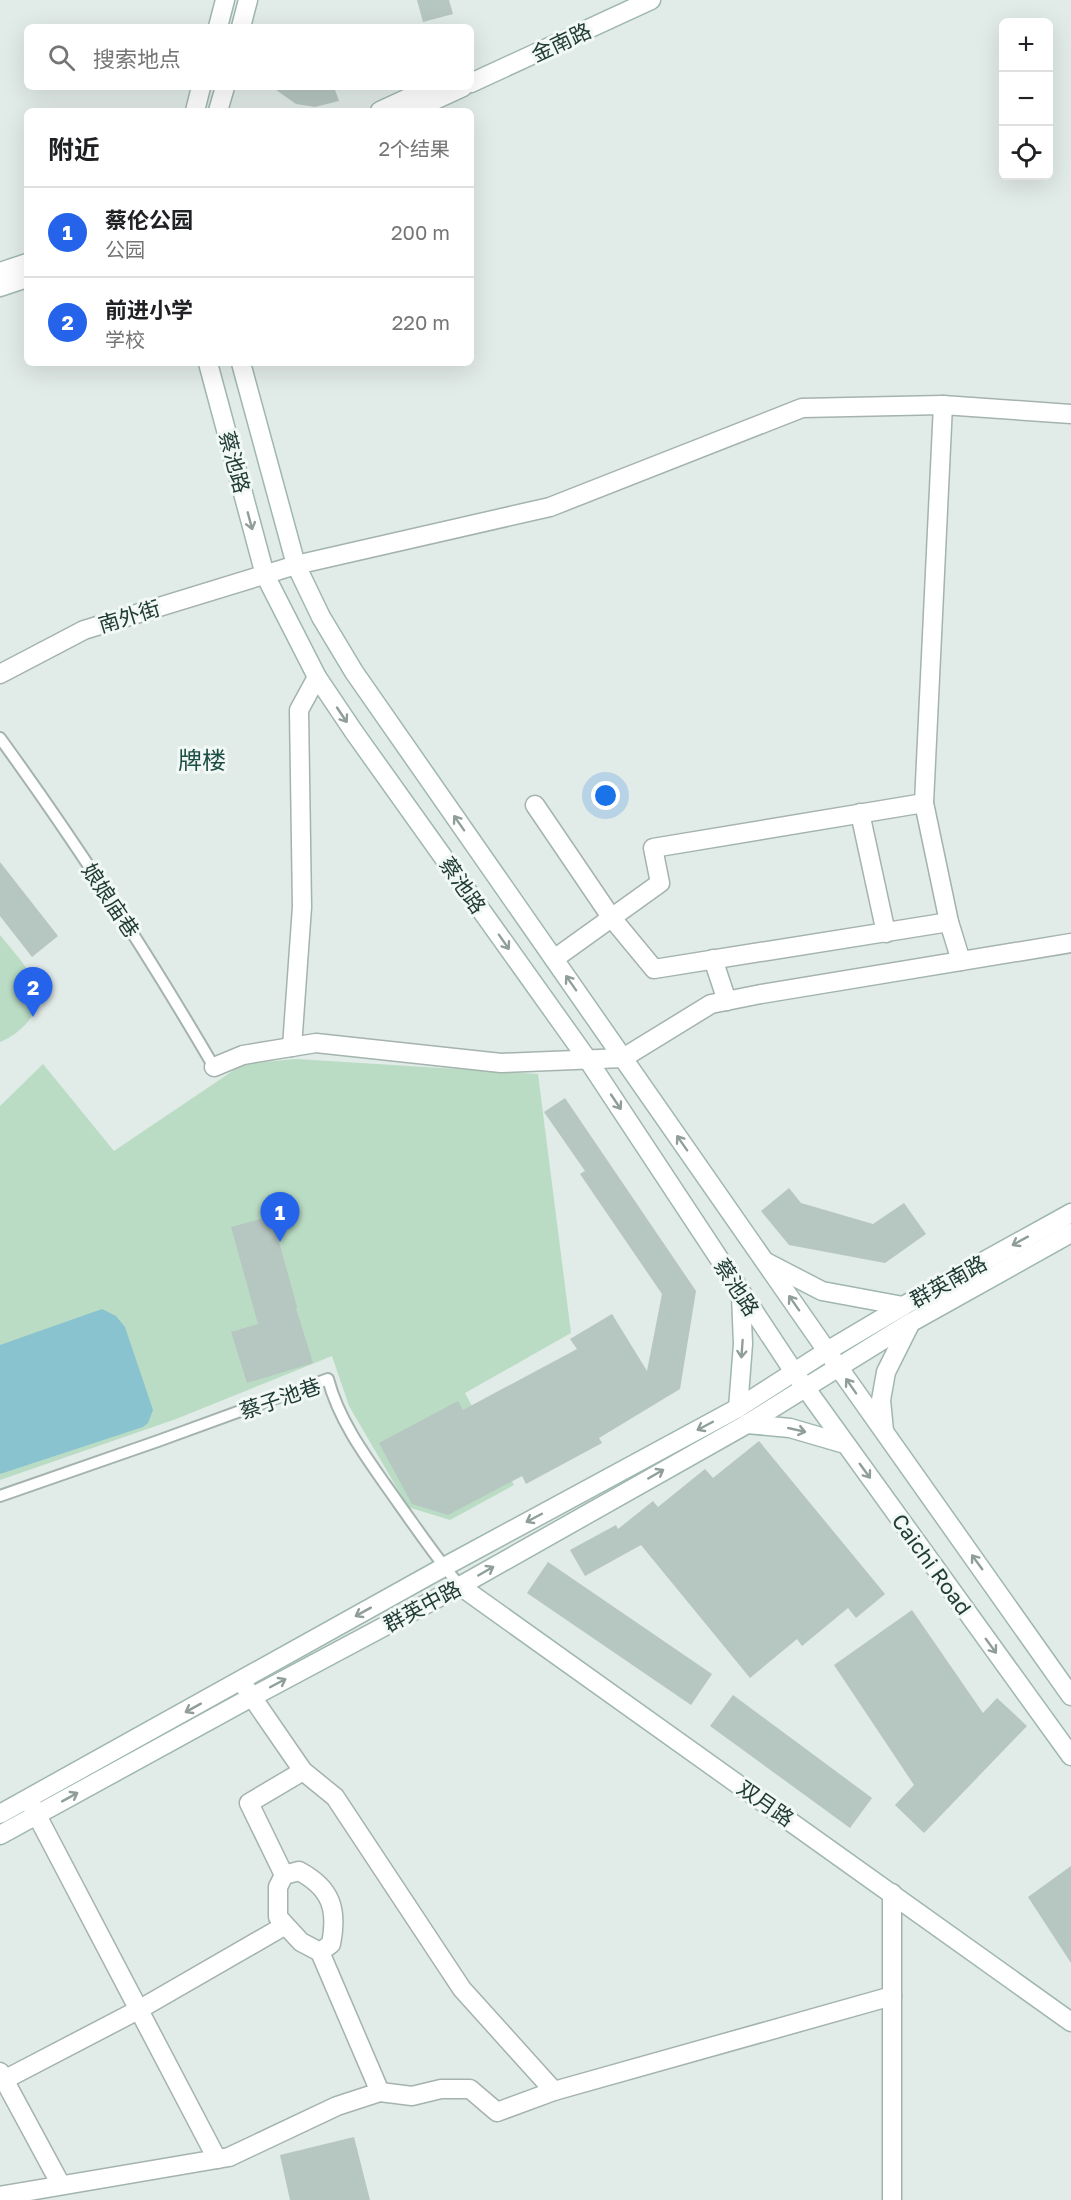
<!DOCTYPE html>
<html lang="zh">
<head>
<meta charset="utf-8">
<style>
  body { margin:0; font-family:"Golos Text","Noto Sans SC",sans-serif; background:#f2f2f2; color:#202124 }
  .controls { position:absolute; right:18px; top:18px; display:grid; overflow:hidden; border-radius:9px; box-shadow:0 6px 24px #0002 }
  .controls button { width:54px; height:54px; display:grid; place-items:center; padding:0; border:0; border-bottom:2px solid #e0e0e0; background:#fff; color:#202124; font:30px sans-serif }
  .you { position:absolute; left:606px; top:796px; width:21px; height:21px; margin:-15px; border:4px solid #fff; border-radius:50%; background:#1a73e8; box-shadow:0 0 0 9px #1a73e833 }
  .badge { display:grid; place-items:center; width:39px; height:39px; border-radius:50%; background:#2563eb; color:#fff; font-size:20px; font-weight:700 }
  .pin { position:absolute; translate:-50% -50px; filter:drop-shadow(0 2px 3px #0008) }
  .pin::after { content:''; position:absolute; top:32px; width:21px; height:18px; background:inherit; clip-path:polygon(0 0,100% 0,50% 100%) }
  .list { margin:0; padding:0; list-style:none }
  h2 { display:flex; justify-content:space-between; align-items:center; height:78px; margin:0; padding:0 24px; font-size:26px }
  h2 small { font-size:20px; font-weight:400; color:#757577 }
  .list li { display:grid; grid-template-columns:39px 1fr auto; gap:18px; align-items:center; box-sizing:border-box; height:90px; padding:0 24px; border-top:2px solid #e0e0e0 }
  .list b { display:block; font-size:22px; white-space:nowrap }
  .list p { margin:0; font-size:20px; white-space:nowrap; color:#757577 }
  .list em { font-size:20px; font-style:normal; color:#757577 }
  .icon { flex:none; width:33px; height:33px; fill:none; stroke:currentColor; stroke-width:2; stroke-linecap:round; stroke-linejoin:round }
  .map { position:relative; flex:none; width:1071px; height:2200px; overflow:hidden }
  .search { position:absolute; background:#fff; box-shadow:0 6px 24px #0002; left:24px; top:24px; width:450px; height:66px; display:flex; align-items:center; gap:15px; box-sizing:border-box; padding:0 21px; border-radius:9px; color:#757577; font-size:22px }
  .panel { position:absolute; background:#fff; box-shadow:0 6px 24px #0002; left:24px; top:108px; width:450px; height:258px; border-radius:9px }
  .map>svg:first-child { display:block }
</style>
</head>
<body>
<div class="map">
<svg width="1071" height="2200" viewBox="0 0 1071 2200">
  <rect width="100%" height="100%" fill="#e1ebe7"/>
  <g fill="#badcc4">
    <path d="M0,935C8,945 33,974 37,984C46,1009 21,1034 0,1042Z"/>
    <path d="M296,1059L538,1074L571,1333L465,1393L514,1485L450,1520L408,1507L349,1406L332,1356L176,1419L0,1480V1106L43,1064L114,1151L243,1064Z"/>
  </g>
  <path fill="#89c3d0" d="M102,1309L116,1316L125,1327L153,1410L148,1423L143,1427L0,1474V1345Z"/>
  <g fill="#b6c6c0">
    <path d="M417,0H449L453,14L423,22Z"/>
    <path d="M272,87H334L339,101L315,107L296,104Z"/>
    <path d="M0,862L58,936L32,957L0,916Z"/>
    <path d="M565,1098L696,1291L680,1389L599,1438L602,1443L526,1484L522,1476L448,1515L412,1504L379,1443L458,1401L463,1410L577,1349L570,1339L612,1314L647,1371L662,1294L580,1174L585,1171L544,1112Z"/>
    <path d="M789,1188L801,1203L873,1224L904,1203L926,1234L885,1263L789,1245L761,1211Z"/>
    <path d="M272,1216L297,1307L296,1308L313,1363L247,1383L231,1332L258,1324L231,1227Z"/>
    <path d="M759,1441L885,1594L856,1618L848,1608L802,1646L797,1639L750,1678L641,1545L585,1576L570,1550L616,1525L618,1529L653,1501L658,1507L705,1469L713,1478Z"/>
    <path d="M548,1562L712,1674L691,1705L527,1593Z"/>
    <path d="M912,1610L983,1713L997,1698L1027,1726L924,1833L895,1805L914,1785L834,1665Z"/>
    <path d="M733,1695L872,1798L850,1828L710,1726Z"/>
    <path d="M1071,1866V1963L1028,1897Z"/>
    <path d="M354,2137L370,2200H290L280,2155Z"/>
  </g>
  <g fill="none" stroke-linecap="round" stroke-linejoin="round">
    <g stroke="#a4b3ae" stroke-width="14">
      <g id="lane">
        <path d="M0,738C77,844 148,954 214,1067"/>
        <path d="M0,1496L158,1441L328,1379C340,1425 372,1465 399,1504C419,1532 438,1560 460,1586"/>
      </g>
    </g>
    <g stroke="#a4b3ae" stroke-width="21">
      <g id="street">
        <path d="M943,405L924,803L949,922L961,961"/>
        <path d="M0,674L84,630L296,565L550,507L802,408L943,405L1071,414"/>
        <path d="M535,805L611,917L654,969L949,922"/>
        <path d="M860,813L886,933"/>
        <path d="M554,959L660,883L653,848L924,803"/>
        <path d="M713,959L727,1001"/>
        <path d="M292,1047L302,907L299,710L317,677"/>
        <path d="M214,1067L243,1055L316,1043L501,1063L623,1058L711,1004L761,994L1071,943"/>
        <path d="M241,1681L303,1771L335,1797L462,1989L554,2091"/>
        <path d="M30,1802L217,2159"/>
        <path d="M284,1875L249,1803L303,1771"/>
        <path d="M892,1893V2200"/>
        <path d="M320,1952L331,1944C338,1909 331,1888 299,1871L284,1875L278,1887V1917L301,1942L320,1952L380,2092"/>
        <path d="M0,2072L61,2185"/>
        <path d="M0,2082L140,2009L284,1926"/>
        <path d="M0,2196L229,2157L337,2106L380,2092L412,2096L441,2089H470L497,2112L554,2091L892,1996"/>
      </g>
    </g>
    <g stroke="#9fb7af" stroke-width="21">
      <g id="secondary">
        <path d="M218,27L225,0"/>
        <path d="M241,27L248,0"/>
        <path d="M471,83L651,0"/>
        <path d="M195,111L201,87"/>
        <path d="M218,111L225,87"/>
        <path d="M380,111L432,87"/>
        <path d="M411,111L463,87"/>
        <path d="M0,272L27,263"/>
        <path d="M0,287L27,278"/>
        <path d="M208,363L265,575L317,677L354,732L588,1060L794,1372L1071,1756"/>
        <path d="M241,363L296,565L321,617L354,672L827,1351L1071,1696"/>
        <path d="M766,1262L822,1291L903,1306"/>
        <path d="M738,1408L743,1344L741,1295"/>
        <path d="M747,1424L790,1428L845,1444"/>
        <path d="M884,1431L881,1400L886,1372L910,1324"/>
        <path d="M460,1586L1071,2022"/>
        <path d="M0,1814L444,1567L738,1408L827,1351L903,1306L1071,1213"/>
        <path d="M0,1835L252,1697L460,1586L747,1424L910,1323L1071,1233"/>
      </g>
    </g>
    <use href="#lane" stroke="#fff" stroke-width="10"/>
    <use href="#street" stroke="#fff" stroke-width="18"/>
    <use href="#secondary" stroke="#fff" stroke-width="18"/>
  </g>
  <defs><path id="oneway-shaft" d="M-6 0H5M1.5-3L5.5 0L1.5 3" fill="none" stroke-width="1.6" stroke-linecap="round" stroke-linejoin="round" transform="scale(1.5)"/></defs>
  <g stroke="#909e9a">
    <use href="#oneway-shaft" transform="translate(250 521) rotate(75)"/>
    <use href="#oneway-shaft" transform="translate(342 715) rotate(56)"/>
    <use href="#oneway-shaft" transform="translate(459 823) rotate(-125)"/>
    <use href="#oneway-shaft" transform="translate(504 942) rotate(55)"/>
    <use href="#oneway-shaft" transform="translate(571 983) rotate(-125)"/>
    <use href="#oneway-shaft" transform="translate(616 1102) rotate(56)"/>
    <use href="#oneway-shaft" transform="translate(682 1143) rotate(-125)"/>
    <use href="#oneway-shaft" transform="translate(1020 1241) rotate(151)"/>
    <use href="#oneway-shaft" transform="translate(794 1303) rotate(-125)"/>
    <use href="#oneway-shaft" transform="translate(742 1349) rotate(94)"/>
    <use href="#oneway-shaft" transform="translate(851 1386) rotate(-125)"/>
    <use href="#oneway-shaft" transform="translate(705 1426) rotate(152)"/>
    <use href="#oneway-shaft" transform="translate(797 1430) rotate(13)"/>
    <use href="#oneway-shaft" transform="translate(865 1471) rotate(54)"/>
    <use href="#oneway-shaft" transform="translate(656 1474) rotate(-30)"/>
    <use href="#oneway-shaft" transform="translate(534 1518) rotate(152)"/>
    <use href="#oneway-shaft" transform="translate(977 1562) rotate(-126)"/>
    <use href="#oneway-shaft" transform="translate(486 1571) rotate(-30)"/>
    <use href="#oneway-shaft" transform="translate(363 1612) rotate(151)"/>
    <use href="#oneway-shaft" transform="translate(991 1646) rotate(54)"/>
    <use href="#oneway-shaft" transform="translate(278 1683) rotate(-28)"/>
    <use href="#oneway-shaft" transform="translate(193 1708) rotate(151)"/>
    <use href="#oneway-shaft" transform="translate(70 1797) rotate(-29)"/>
  </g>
  <g text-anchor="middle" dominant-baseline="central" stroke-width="6" stroke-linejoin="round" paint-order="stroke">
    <g font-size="21" fill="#213c35" stroke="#f1f8f5">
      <text transform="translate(561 42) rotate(-25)">金南路</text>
      <text transform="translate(235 462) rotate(75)">蔡池路</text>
      <text transform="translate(129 616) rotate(-17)">南外街</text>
      <text transform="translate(463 885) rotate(55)">蔡池路</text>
      <text transform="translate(111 900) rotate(56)">娘娘庙巷</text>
      <text transform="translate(948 1281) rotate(-29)">群英南路</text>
      <text transform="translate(737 1287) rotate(57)">蔡池路</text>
      <text transform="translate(280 1398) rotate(-19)">蔡子池巷</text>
      <text transform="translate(932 1564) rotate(54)">Caichi Road</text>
      <text transform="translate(422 1606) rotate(-28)">群英中路</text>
      <text transform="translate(766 1803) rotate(35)">双月路</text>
    </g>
    <g font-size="24" fill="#1d4e43" stroke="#f1f8f5">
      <text x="202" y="759">牌楼</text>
    </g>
  </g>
</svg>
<div class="controls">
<button>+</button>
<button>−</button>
<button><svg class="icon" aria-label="locate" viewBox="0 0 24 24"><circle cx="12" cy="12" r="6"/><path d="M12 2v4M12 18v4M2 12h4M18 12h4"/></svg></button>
</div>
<div class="you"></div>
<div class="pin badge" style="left:280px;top:1242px">1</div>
<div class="pin badge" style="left:33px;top:1017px">2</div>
<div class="search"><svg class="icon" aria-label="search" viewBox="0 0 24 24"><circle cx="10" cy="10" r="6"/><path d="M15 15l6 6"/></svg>搜索地点</div>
<section class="panel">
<h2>附近<small>2个结果</small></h2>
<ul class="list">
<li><span class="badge">1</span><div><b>蔡伦公园</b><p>公园</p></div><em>200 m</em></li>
<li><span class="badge">2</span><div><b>前进小学</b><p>学校</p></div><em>220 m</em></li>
</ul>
</section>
</div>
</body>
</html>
